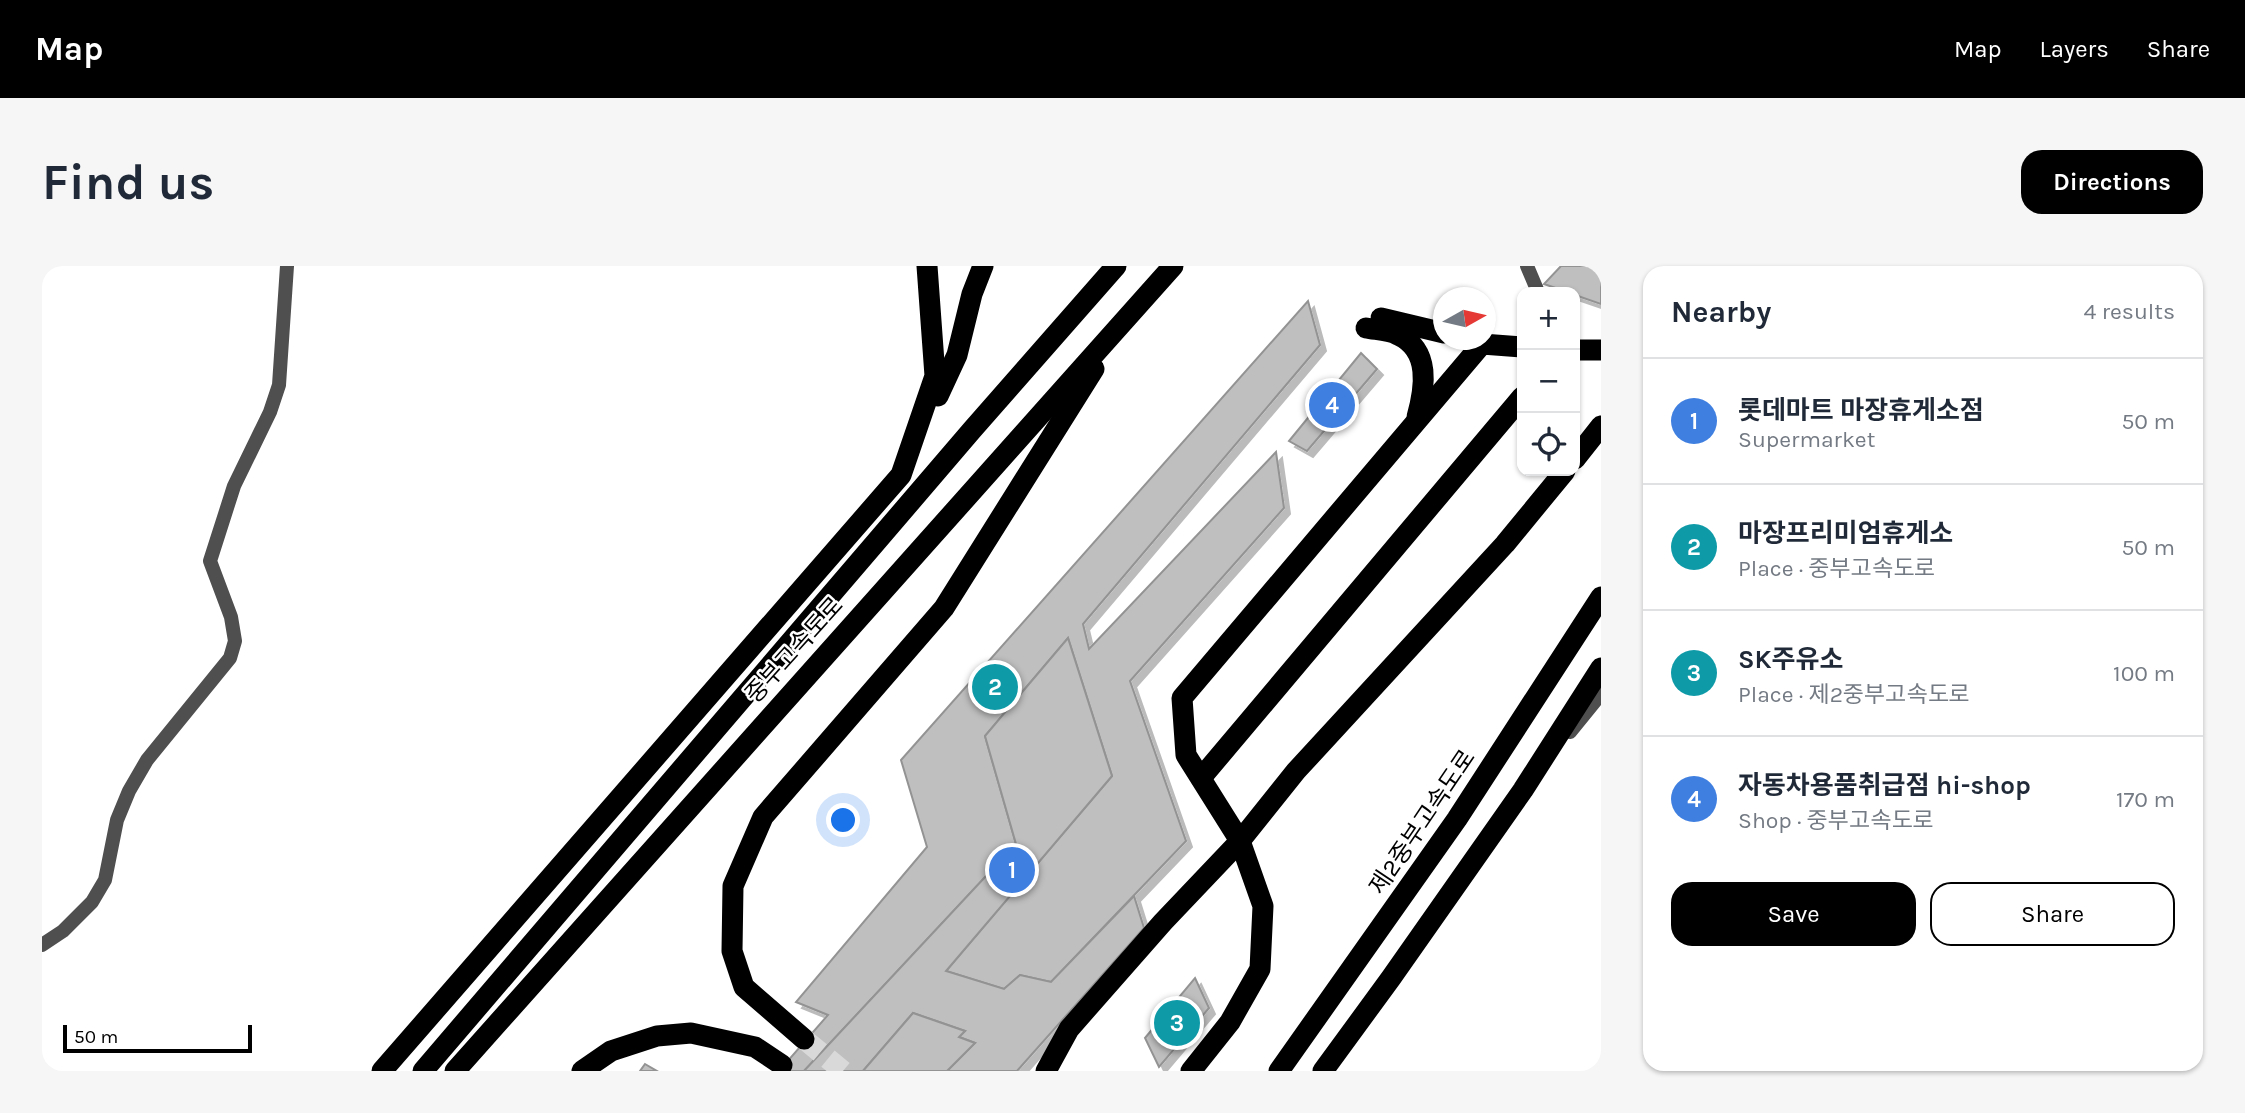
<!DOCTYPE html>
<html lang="en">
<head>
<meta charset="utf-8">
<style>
  body { margin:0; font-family:Karla,"Noto Sans KR",sans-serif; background:#f6f6f7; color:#1f2937 }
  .controls { position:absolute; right:21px; top:21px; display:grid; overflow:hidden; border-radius:14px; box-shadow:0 2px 5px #0004 }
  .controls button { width:63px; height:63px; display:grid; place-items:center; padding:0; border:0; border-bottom:2px solid #e0e1e3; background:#fff; color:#1f2937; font:35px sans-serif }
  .compass { position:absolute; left:1391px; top:21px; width:63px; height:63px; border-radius:50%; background:#fff; box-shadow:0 2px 5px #0004; rotate:82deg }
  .scale { position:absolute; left:21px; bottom:18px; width:189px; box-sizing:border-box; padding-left:7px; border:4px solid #000; border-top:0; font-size:19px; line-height:24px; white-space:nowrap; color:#000; -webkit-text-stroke:5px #fff; paint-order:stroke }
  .you { position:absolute; left:802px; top:555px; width:24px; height:24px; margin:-18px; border:5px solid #fff; border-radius:50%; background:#1a73e8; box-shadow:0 0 0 10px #1a73e833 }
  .badge { display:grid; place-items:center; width:46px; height:46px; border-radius:50%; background:#000; color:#fff; font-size:23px; font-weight:700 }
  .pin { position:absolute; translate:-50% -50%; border:4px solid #fff; box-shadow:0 2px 7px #0006 }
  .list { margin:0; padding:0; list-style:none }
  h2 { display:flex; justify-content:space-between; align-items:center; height:91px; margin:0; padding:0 28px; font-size:30px }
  h2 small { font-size:23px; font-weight:400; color:#747a83 }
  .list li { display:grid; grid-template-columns:46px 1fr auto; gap:21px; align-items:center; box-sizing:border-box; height:126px; padding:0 28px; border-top:2px solid #e0e1e3 }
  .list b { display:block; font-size:26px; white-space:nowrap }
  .list p { margin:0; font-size:23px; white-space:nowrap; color:#747a83 }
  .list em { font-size:23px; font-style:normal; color:#747a83 }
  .actions { display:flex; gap:14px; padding:21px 28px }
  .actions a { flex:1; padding:16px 0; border:2px solid #000; border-radius:21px; text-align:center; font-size:24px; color:#000 }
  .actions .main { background:#000; color:#fff }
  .icon { flex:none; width:38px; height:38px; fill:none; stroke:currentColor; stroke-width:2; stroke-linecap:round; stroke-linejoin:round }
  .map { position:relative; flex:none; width:1559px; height:805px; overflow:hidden; border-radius:21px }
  header { display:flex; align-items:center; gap:42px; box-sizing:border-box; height:98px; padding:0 35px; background:#000; color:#fff }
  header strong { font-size:33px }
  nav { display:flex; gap:38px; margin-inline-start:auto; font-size:24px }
  .intro { display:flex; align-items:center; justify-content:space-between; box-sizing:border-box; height:168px; padding:0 42px }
  h1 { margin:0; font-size:49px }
  .button { padding:18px 32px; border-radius:21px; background:#000; color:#fff; font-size:24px; font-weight:700 }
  main { display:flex; gap:42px; padding:0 42px }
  aside { flex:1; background:#fff; border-radius:21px; box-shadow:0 2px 5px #0004 }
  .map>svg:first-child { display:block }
</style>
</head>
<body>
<header>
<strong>Map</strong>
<nav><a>Map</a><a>Layers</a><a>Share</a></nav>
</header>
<div class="intro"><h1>Find us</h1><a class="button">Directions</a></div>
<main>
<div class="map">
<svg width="1559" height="805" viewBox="0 0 1559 805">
  <defs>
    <filter id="shadow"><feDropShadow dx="6" dy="6" stdDeviation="0" flood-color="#0004"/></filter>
  </defs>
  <rect width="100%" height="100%" fill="#fff"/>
  <g fill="#bfbfbf" stroke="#939393" stroke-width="2" filter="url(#shadow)">
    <path d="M1519,0H1545L1559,5V38L1533,29V26H1525L1502,18Z"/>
    <path d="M1266,35L1278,79L1041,358L1047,383L1234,186L1242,242L1088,415L1144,575L1009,716L978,709L962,723L904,705L1070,510L1026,372L943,470L974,578L762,805H737L786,749L754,736L885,581L859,494Z"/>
    <path d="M1319,87L1335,103L1265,185L1247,175Z"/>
    <path d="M1026,372L1070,510L904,705L962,723L978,709L1009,716L1092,630L1102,662L975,805H905L933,777L917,771L923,765L871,747L821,805H762L974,578L943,470Z"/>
    <path d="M1153,712L1167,742L1117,801L1103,772Z"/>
    <path d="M871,747L923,765L917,771L933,777L905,805H821Z"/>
    <path d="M603,798L615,805H598Z"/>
  </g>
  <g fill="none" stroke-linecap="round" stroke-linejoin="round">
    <path stroke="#d9d9d9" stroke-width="21" stroke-dasharray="21 10" stroke-linecap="butt" d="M762,773L801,805"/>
    <g stroke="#4f4f4f" stroke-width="14">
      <path d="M1485,0L1496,26"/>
      <path d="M1528,466L1559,428"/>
    </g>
    <path stroke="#4f4f4f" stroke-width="14" d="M0,679L21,665L50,636L63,614L75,554L87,525L105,494L188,392L193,375L189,351L168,295L192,220L228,146L237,119L245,0"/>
    <g stroke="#000" stroke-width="21">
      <path d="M1339,52L1402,67"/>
      <path d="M1324,62C1334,64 1347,64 1356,69C1389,84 1383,122 1375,151"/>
      <path d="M1533,84H1559"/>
      <path d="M896,130L915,89L930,28L941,0"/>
      <path d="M1533,193L1559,160"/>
      <path d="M1159,512L1480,131"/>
      <path d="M762,773L702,721L690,685L691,620L721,551L902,342L1052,103"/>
      <path d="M340,805L859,209L893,110L885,0"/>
      <path d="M381,805L930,164L1074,0"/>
      <path d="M413,805L1131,0"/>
      <path d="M540,805L569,785L615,770L649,767L713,781L740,799"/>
      <path d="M1004,805L1027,763L1121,656L1198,575L1254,505L1463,278L1523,205"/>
      <path d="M1149,805L1188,756L1218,703L1221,640L1198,575L1144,489L1140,432L1440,78L1480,81"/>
      <path d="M1237,805L1415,553L1559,331"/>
      <path d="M1281,805L1349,712L1481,524L1559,402"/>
    </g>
  </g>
  <g text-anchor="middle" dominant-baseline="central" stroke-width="5" stroke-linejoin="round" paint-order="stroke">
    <g font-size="24" fill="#000" stroke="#fff">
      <text transform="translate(752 384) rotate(-48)">중부고속도로</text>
      <text transform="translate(1380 556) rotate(-56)">제2중부고속도로</text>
    </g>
  </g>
</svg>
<div class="controls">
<button>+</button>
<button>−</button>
<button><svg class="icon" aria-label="locate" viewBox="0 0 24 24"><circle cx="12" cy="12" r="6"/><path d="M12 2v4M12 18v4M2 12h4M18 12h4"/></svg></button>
</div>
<svg class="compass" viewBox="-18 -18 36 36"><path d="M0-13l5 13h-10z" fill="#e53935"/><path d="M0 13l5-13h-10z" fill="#747a83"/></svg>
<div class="scale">50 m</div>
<div class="you"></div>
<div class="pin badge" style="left:970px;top:604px;background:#3f7fe0">1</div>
<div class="pin badge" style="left:953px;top:421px;background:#0f9aa8">2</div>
<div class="pin badge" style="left:1135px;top:757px;background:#0f9aa8">3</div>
<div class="pin badge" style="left:1290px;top:139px;background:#3f7fe0">4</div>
</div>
<aside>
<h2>Nearby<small>4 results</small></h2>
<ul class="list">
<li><span class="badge" style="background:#3f7fe0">1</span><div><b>롯데마트 마장휴게소점</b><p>Supermarket</p></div><em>50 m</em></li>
<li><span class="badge" style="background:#0f9aa8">2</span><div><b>마장프리미엄휴게소</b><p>Place · 중부고속도로</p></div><em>50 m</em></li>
<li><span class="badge" style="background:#0f9aa8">3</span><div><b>SK주유소</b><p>Place · 제2중부고속도로</p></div><em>100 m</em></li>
<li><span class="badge" style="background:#3f7fe0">4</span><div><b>자동차용품취급점 hi-shop</b><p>Shop · 중부고속도로</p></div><em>170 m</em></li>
</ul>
<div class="actions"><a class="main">Save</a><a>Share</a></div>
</aside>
</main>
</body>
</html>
